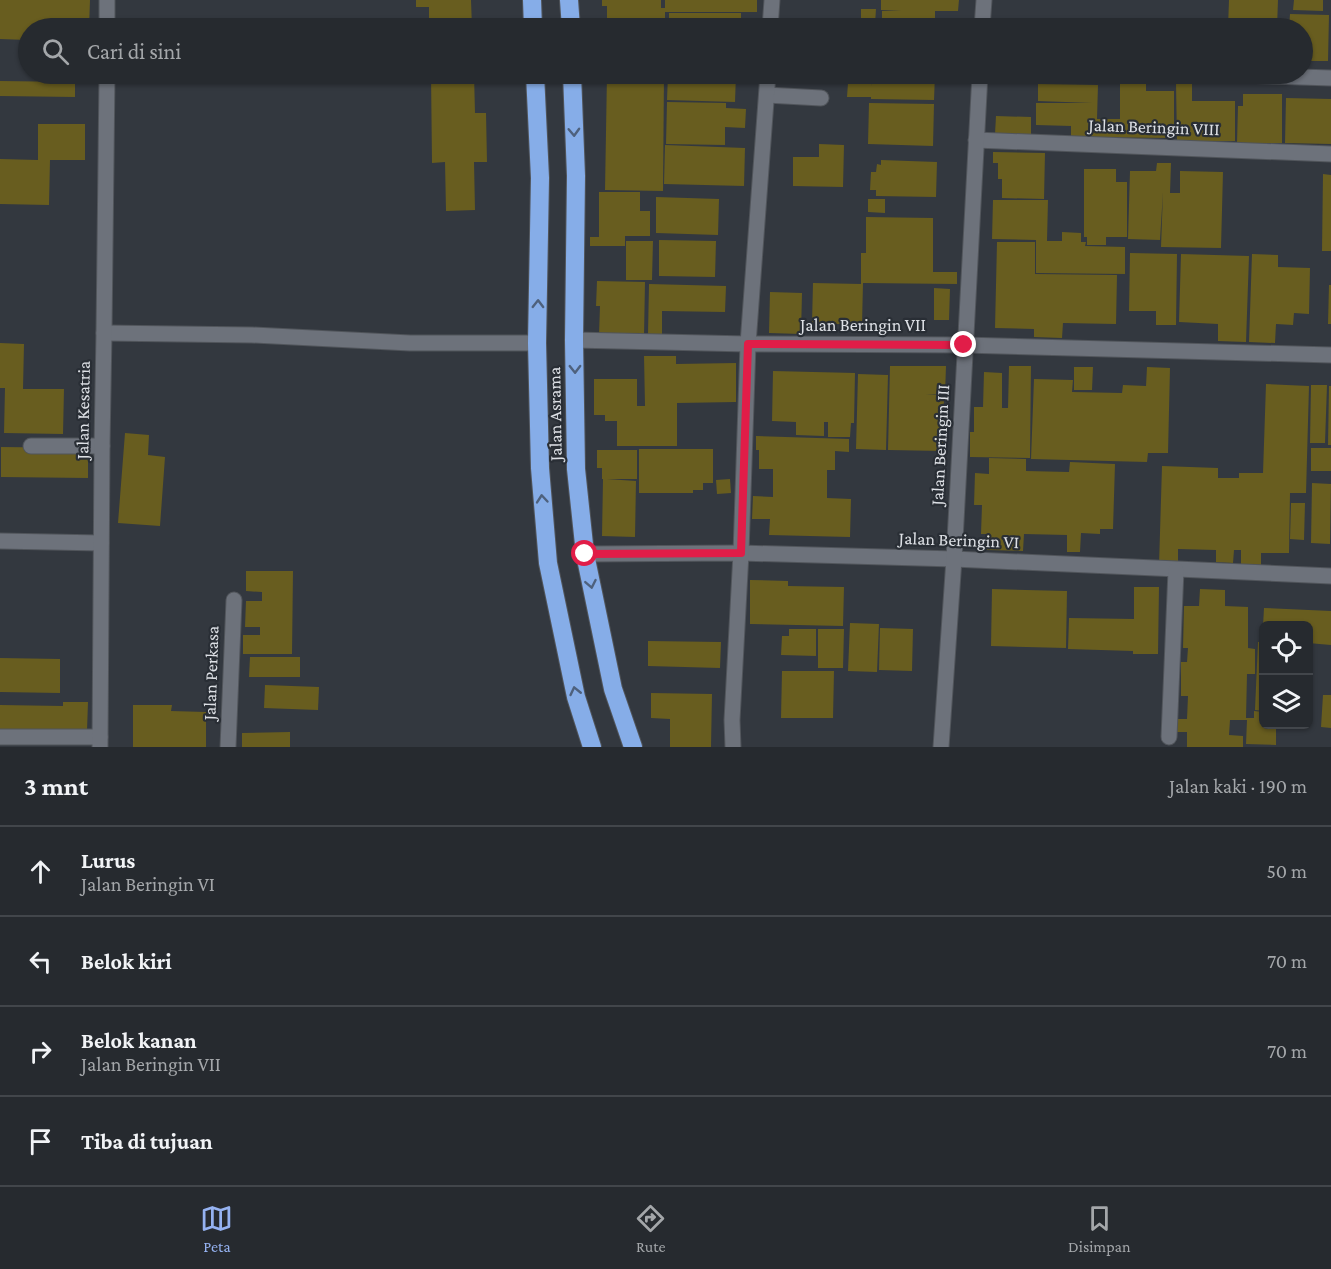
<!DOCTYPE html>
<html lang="id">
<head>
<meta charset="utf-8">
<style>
  body { margin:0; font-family:"Crimson Pro",serif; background:#2e3237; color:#f1f3f6 }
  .controls { position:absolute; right:18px; bottom:18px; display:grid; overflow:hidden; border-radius:9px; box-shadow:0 2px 4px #0004 }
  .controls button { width:54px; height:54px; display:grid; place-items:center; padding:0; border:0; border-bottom:2px solid #42464b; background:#262a2f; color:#f1f3f6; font:30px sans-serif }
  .stop { position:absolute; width:18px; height:18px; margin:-14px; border:4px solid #e11d48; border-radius:50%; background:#fff }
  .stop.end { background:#e11d48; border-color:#fff; box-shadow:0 2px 6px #0008 }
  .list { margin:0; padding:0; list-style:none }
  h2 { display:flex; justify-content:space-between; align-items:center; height:78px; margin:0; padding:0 24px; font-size:26px }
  h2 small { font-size:20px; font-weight:400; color:#a4a7aa }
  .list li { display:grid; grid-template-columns:39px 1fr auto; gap:18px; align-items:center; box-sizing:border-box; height:90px; padding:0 24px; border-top:2px solid #42464b }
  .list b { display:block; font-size:22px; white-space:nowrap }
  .list p { margin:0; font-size:20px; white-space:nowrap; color:#a4a7aa }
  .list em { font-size:20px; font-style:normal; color:#a4a7aa }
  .icon { flex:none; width:33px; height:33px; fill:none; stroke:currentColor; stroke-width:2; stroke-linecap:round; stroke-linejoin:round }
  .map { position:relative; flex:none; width:1331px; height:747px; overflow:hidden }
  .search { position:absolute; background:#262a2f; box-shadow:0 2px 4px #0004; left:18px; right:18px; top:18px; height:66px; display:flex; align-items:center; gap:15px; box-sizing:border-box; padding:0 21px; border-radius:33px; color:#a4a7aa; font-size:22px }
  .sheet { height:438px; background:#262a2f }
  nav { display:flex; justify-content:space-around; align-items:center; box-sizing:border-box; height:84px; border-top:2px solid #42464b; background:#262a2f; font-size:16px; color:#a4a7aa }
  nav a { display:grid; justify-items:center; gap:3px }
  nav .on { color:#95b2f1 }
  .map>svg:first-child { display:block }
</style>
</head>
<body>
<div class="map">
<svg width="1331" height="747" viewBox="0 0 1331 747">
  <rect width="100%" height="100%" fill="#33383f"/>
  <g fill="#685d1f">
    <path d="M0,0H90L89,28H28V40L0,39Z"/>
    <path d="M416,0H471L472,28H429V7H416Z"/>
    <path d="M602,0H661V8H665V0H757V12H665V28H607V6H602Z"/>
    <path d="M881,0H959L958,11H935V28H873V24L861,23V9H876L875,24H882V11H901L881,10Z"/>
    <path d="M1229,0H1278L1277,28H1228Z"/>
    <path d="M1294,0H1323V11L1293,10Z"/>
    <rect x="669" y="13" width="72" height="15"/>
    <path d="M1290,14L1329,15L1328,61H1302V28H1289Z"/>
    <path d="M431,74H474L475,113H486L487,162H474L475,210L446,211L445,162L432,163Z"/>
    <path d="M607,74H664L663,191L605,190Z"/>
    <path d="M668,74H736L735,102L667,100Z"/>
    <path d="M802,74H871V86L872,74H935L934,100L871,99V97H847L848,83L820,82L821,79L802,78Z"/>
    <path d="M0,81L75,82V97L0,96Z"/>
    <path d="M1120,82L1146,83V91H1174V138L1071,137V126L1036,125V103H1092L1038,101V84L1098,85L1097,119H1120Z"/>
    <path d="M1176,83H1192V101H1235V141H1177Z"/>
    <path d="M1243,94H1282V143H1237L1238,106H1243Z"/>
    <path d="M1286,98L1331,99V144L1285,143Z"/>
    <path d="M667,102L726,103V108L746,109L745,128L725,127V145L666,144Z"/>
    <path d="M869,103L934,104L933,146L868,144Z"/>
    <path d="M996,116L1031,117V135L995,134Z"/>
    <path d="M38,124H85V160H50L49,205L0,204V159L38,160Z"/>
    <path d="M819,144L844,145L843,187L793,186V157H819Z"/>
    <path d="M665,145L745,148L744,186L664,184Z"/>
    <path d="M993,152L1045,153L1044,199L1002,198V179H998V163H993Z"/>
    <path d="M881,160L937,162L936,197L876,196V190H870L871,172H876L877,164L881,165Z"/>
    <path d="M1157,163H1171L1170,193H1180V171L1223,172L1221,248L1161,247L1163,192L1160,240L1128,239L1130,171H1156Z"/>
    <path d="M1084,169H1116V182H1127V237H1106V245H1087V237H1084Z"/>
    <path d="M1323,174L1331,175V251H1322Z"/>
    <path d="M599,192H640V211H650V236H625V246H590V237H599Z"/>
    <path d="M656,197L719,199L718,235L656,233Z"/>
    <path d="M868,199H885V213L868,212Z"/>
    <path d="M993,200H1048L1047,241H1062V232L1081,233V242H1086L1085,246L1125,247V274L1036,273V240L992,239Z"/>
    <path d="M866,217L933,218V272H957V284L863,283L862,325L812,323L813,283L861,284V253H866Z"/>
    <path d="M659,240L716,241L715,277L659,276Z"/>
    <path d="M626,241H653L652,280H626Z"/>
    <path d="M997,242H1035V274L1117,275L1116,324L1063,323L1062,338L1034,337V329L995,328Z"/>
    <path d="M1130,253L1177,254L1176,325H1156V311H1129Z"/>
    <path d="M1181,254L1249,256L1246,342L1218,341V324L1179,322Z"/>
    <path d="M1252,254L1278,255V267L1310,268L1309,314L1294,313L1293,325L1276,324L1275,343L1249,342Z"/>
    <path d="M597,281L645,282L644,336L599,335L600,306H596Z"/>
    <path d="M649,284L726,286L725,312L662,311V334H648Z"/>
    <path d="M1329,285H1331V324H1328Z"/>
    <path d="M934,288L950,289L949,320H934Z"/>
    <path d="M770,292L802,293L801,334L769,333Z"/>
    <path d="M0,343L24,344L23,389H64L63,434L4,433L5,388H0Z"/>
    <path d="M644,356H676V364L736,363V402L677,403V446H617V421H605V415H594V379H637V406H645Z"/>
    <path d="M890,366H946L945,395L926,394L944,396L943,451L888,450Z"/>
    <path d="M1009,366H1031L1030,458L970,457V432H974V407H983L984,372L1002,373V408H1008Z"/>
    <path d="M1074,367H1093L1092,390H1074Z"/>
    <path d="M1147,367L1170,368L1168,453H1148L1147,462L1031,459L1034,379L1073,380L1072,392L1122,393L1123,385L1146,386Z"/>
    <path d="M773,371L855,373L854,423H851L850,437H828V422H824V436L796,435V422L772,421Z"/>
    <path d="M858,374L888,375L886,450L856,449Z"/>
    <path d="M1266,384L1309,386L1306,493H1290L1289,553H1261V565L1241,564V550H1234L1233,563L1216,562V550L1178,549V566H1159L1162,466L1218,468V478H1239V473H1263Z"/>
    <path d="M1311,385H1327L1325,443H1310Z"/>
    <path d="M1329,386H1331V445H1328Z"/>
    <path d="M125,433L149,435L148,455L165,457L160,526L118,523Z"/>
    <path d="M756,436L849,439V452L835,451V470H827V498L851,499L850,537L769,535L770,519H752L753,496L773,497V469H759V450H756Z"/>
    <path d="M1,447L88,448V478L1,477Z"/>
    <rect x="1311" y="448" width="20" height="23"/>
    <path d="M639,449H713V483H703V490H693V493H639Z"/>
    <path d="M597,450H637V479H607L636,481L635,537L602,536L603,479H602V468H597Z"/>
    <path d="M989,458L1026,459V471L1069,472L1070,462L1115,464L1113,529H1100V534L1081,533L1080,552H1067V535L1024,534L1023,551L987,550V534H981L982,505H974L975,473L989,474Z"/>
    <path d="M730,479L731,493L717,494L716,480Z"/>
    <path d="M1312,483L1331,484L1330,544L1311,543Z"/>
    <path d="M1291,503H1305L1304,540L1290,539Z"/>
    <path d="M246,571H293L292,654H243V635H260V627H245L246,601H262V592L246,591Z"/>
    <path d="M750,580L788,581V586L844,587L843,626L750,624Z"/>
    <path d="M1134,587H1159L1158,654H1133V651L1068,649L1069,618L1134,619Z"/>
    <path d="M992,589L1067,591L1066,648L991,646Z"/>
    <path d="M1200,589L1225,590V606L1248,607V648L1255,649V674H1247L1246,718H1254V711L1264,712V724H1276V745L1246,744L1247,720H1230L1229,735L1243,736V747H1187V732H1177V719H1187L1188,696H1181V662H1187L1188,648H1183L1184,606H1199Z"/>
    <path d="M1264,608L1331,611V645L1308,643V626H1263Z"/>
    <path d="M850,623L879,624L877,672L848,671Z"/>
    <path d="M880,628L913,629L912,671L879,670Z"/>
    <path d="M789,629H816V656L781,655L782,636H789Z"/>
    <path d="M818,629H844L843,668H818Z"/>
    <path d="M648,641L721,642L720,668L648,666Z"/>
    <path d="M1258,642H1264V711L1255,710Z"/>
    <path d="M250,657H300V677H249Z"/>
    <path d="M0,658L60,659V693L0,692Z"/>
    <path d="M782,671H834L833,718H781Z"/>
    <path d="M265,685L319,687L318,710L264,708Z"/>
    <path d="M651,693L712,694L711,747H670V719L651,718Z"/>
    <path d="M1323,695H1331V728L1321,727Z"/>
    <path d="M63,702H88L87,731L0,730V705L63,706Z"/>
    <path d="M133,705H172L171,711L206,712V747H133Z"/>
    <path d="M290,732V747H242V733Z"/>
  </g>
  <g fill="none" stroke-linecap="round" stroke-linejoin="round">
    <g stroke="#51555b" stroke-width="17">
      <g id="minor">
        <path d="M107,28V0"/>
        <path d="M770,28L772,0"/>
        <path d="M982,28L984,0"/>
        <path d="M1207,74L1331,78"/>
        <path d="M767,95L821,98"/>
        <path d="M976,140L1331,154"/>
        <path d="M104,333L252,335L410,343H537"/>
        <path d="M574,340L748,344L964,345L1331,355"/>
        <path d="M31,446H102"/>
        <path d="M0,541L101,543"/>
        <path d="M585,554L741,553L954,559L1331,576"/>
        <path d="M0,737H100"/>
        <path d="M1169,737L1176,570"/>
        <path d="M100,747L102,446L104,333L107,74"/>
        <path d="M228,747L234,600"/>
        <path d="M733,747L732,720L741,553L748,344L768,74"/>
        <path d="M941,747L954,559L980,74"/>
      </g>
    </g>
    <g stroke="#51555b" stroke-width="20">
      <g id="highway">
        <path d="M532,0L533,28"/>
        <path d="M569,0L571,28"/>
        <path d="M535,74L540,178L537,343L540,468L548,563L576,697L592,747"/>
        <path d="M572,74L576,176L574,340L576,469L585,554L613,689L633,747"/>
      </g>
    </g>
    <use href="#minor" stroke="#6d727b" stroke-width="15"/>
    <use href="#highway" stroke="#86ade8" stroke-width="18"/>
  </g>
  <defs><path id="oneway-chevron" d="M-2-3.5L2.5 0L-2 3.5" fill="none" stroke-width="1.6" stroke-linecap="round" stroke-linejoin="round" transform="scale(1.5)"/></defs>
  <g stroke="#4e617d">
    <use href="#oneway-chevron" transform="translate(574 132) rotate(88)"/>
    <use href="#oneway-chevron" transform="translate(538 304) rotate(-89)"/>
    <use href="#oneway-chevron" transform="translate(575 369) rotate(89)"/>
    <use href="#oneway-chevron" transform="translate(542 499) rotate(-95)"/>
    <use href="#oneway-chevron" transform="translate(591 584) rotate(79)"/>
    <use href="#oneway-chevron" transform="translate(575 691) rotate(-103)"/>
  </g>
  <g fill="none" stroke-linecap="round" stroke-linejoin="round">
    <path stroke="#e11d48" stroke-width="8" d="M585,554L741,553L748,344L964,345"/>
  </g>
  <g text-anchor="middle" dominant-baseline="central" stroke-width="4.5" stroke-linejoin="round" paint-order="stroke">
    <g font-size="18" fill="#dde0e5" stroke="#292e35">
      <text transform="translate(1154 127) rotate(2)">Jalan Beringin VIII</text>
      <text x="863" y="325">Jalan Beringin VII</text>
      <text transform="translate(83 410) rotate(-89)">Jalan Kesatria</text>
      <text transform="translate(555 414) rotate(-91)">Jalan Asrama</text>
      <text transform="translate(940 445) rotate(-87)">Jalan Beringin III</text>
      <text transform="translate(959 540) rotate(2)">Jalan Beringin VI</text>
      <text transform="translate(211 673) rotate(-88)">Jalan Perkasa</text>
    </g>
  </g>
</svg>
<div class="controls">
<button><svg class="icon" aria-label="locate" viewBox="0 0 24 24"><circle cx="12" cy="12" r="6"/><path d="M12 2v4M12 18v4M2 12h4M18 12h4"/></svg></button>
<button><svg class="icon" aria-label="layers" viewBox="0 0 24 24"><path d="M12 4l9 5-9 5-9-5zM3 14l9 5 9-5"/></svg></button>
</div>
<div class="stop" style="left:585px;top:554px"></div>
<div class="stop end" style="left:964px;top:345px"></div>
<div class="search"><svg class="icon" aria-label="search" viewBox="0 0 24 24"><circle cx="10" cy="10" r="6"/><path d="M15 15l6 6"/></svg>Cari di sini</div>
</div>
<section class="sheet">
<h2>3 mnt<small>Jalan kaki · 190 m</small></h2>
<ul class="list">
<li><svg class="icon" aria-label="ahead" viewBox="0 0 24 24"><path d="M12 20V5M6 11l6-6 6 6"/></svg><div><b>Lurus</b><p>Jalan Beringin VI</p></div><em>50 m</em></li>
<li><svg class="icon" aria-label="left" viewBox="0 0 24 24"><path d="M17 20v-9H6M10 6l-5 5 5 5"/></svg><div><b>Belok kiri</b></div><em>70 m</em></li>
<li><svg class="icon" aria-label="right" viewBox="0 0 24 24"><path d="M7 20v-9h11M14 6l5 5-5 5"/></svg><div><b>Belok kanan</b><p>Jalan Beringin VII</p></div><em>70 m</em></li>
<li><svg class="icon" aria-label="arrive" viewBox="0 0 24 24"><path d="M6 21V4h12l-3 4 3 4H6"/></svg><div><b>Tiba di tujuan</b></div></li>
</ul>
</section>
<nav>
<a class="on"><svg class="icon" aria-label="map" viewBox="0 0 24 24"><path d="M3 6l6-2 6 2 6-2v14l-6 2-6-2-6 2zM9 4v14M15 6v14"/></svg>Peta</a>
<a><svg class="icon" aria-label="directions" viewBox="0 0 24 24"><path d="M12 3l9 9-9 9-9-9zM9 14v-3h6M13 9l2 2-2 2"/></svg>Rute</a>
<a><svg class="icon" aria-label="saved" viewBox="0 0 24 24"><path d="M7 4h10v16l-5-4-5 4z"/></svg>Disimpan</a>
</nav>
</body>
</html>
